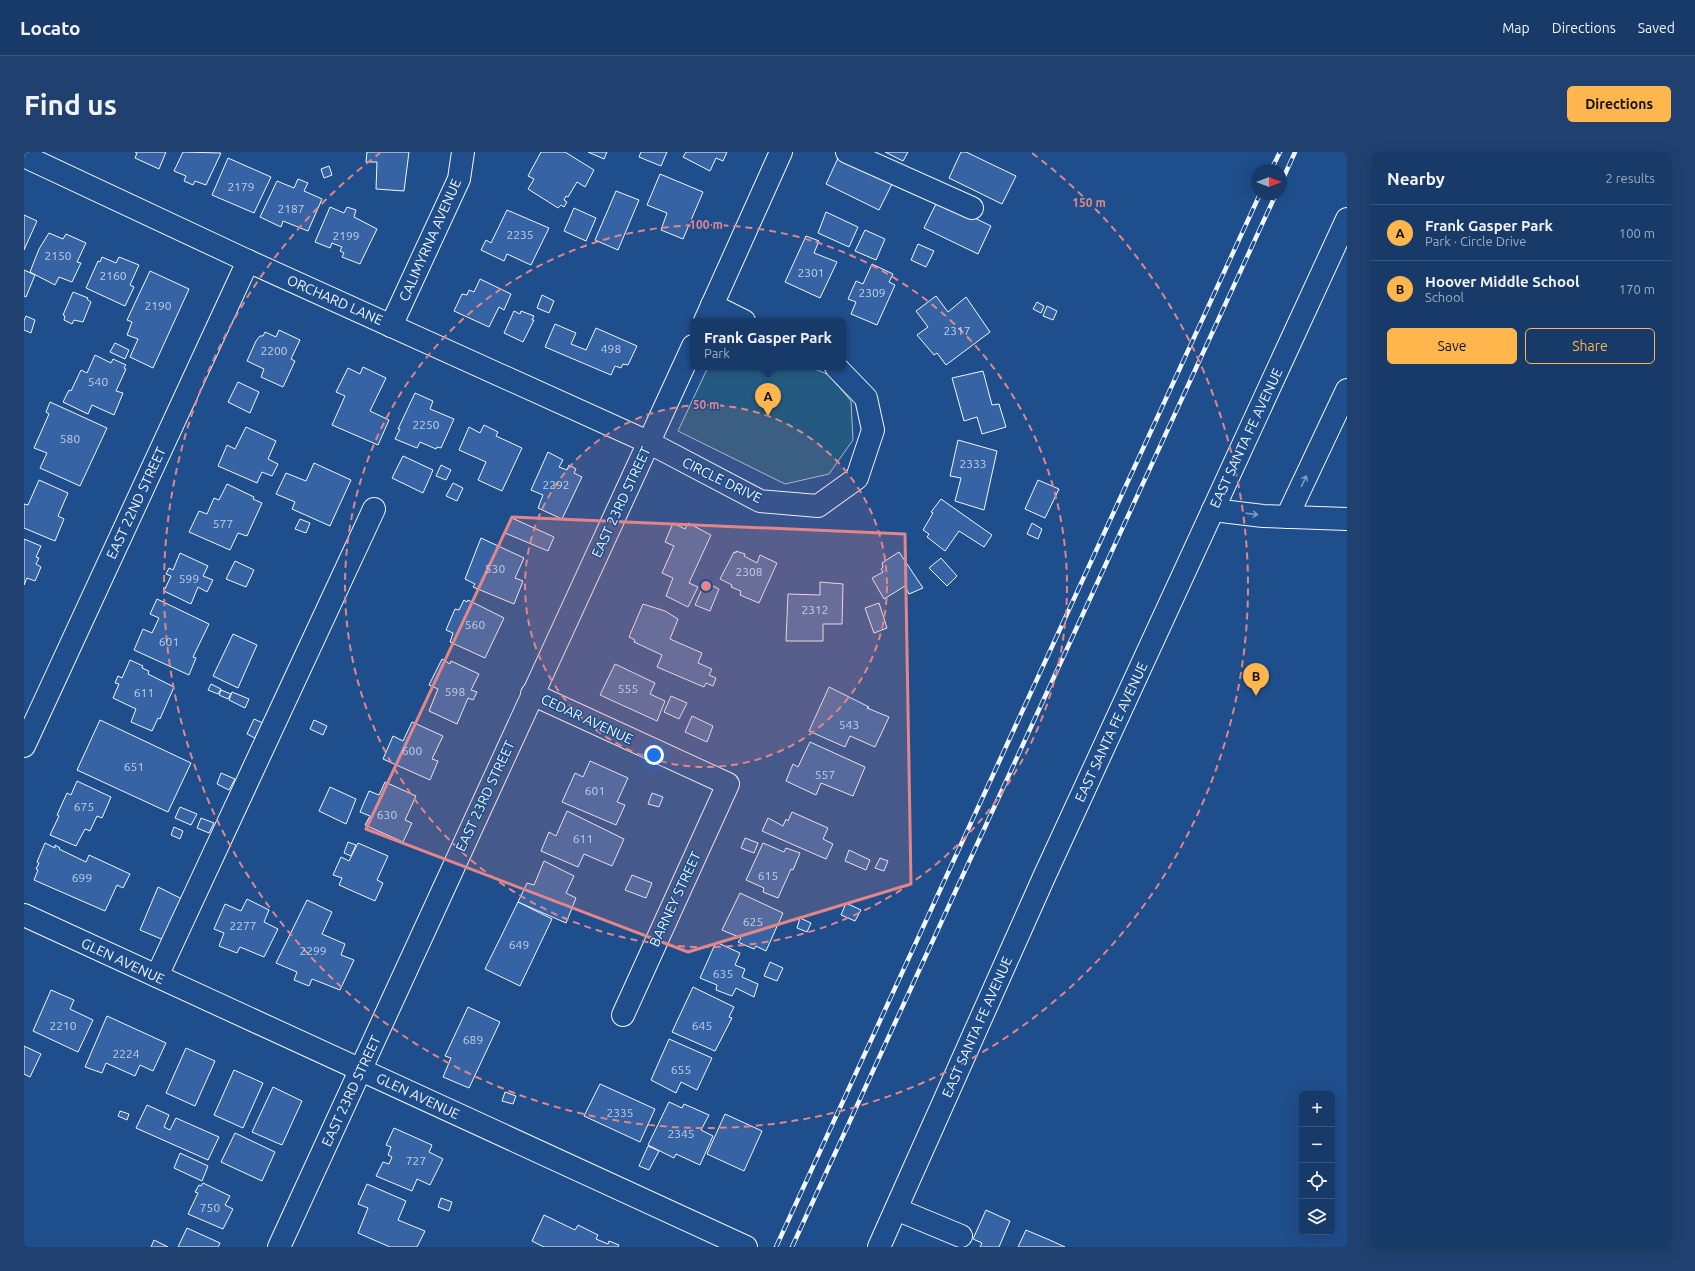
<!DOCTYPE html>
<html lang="en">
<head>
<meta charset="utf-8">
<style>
  body { margin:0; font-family:Ubuntu,sans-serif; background:#20416f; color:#f1f3f6 }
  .controls { position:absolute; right:12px; bottom:12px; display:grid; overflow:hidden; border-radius:6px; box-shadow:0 4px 16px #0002 }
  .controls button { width:36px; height:36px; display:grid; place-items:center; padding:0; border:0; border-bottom:1px solid #36547d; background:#173a69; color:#f1f3f6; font:20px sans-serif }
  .compass { position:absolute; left:1227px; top:12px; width:36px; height:36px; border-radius:50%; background:#173a69; box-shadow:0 4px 16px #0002; rotate:90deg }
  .you { position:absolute; left:630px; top:603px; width:14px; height:14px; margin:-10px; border:3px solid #fff; border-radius:50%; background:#1a73e8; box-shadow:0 0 0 6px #1a73e833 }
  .badge { display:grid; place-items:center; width:26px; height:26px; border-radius:50%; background:#ffb74d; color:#111; font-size:13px; font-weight:700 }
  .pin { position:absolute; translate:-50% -33px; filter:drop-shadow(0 1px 2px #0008) }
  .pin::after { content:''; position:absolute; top:21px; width:14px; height:12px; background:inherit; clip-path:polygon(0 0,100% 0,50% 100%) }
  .popup { position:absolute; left:666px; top:166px; width:156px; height:52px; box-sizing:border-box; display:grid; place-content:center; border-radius:6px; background:#173a69; filter:drop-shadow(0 1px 3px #0005); font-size:13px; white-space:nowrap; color:#9eadc0 }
  .popup b { font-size:15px; color:#f1f3f6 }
  .popup::after { content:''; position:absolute; left:50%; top:100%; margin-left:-8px; border:8px solid transparent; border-top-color:#173a69 }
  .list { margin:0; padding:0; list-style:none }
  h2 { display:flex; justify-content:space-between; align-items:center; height:52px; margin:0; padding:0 16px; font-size:17px }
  h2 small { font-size:13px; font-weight:400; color:#9eadc0 }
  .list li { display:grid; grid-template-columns:26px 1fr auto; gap:12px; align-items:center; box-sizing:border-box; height:56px; padding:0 16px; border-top:1px solid #36547d }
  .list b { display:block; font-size:15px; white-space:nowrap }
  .list p { margin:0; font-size:13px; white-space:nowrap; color:#9eadc0 }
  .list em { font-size:13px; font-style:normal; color:#9eadc0 }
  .actions { display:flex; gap:8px; padding:12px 16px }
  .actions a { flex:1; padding:9px 0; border:1px solid #ffb74d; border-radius:6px; text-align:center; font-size:14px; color:#ffb74d }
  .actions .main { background:#ffb74d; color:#111 }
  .icon { flex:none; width:22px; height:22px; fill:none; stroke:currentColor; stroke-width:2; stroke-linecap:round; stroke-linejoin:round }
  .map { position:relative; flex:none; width:1323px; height:1095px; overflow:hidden; border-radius:6px }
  header { display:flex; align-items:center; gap:24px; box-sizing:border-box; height:56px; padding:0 20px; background:#173a69; border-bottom:1px solid #36547d }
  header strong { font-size:19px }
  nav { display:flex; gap:22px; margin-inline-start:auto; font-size:14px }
  .intro { display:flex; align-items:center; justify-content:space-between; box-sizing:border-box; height:96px; padding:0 24px }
  h1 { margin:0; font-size:28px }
  .button { padding:10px 18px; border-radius:6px; background:#ffb74d; color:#111; font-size:14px; font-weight:700 }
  main { display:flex; gap:24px; padding:0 24px }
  aside { flex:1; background:#173a69; border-radius:6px; box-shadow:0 4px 16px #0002 }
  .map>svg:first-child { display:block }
</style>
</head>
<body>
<header>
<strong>Locato</strong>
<nav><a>Map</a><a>Directions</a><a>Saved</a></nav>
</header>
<div class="intro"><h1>Find us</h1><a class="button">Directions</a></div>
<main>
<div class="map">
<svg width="1323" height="1095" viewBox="0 0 1323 1095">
  <rect width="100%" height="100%" fill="#1f4e8c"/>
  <path fill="#245a82" stroke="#a8bbd7" d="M684,215H786L805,223L827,249L829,288L805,322L761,332L654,279Z"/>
  <g fill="#3563a3" stroke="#f2f6ff">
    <path d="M111,0H142L135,17L111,6L113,1Z"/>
    <path d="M159,0L197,1L182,33L171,29L169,33L160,29L162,24L150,19Z"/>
    <path d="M343,0H385L380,39L352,37L353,10H342Z"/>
    <path d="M517,0H541L570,18L561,35L553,30L544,45L542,44L540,48L543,50L540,55L537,53L534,56L504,37L510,27L504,24Z"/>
    <path d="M564,0H583L580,7Z"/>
    <path d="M617,0H643L637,14L615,5Z"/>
    <path d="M662,0H703L699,9L692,6L686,19L659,5Z"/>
    <path d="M861,0H884L879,9Z"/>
    <path d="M937,0H942L992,24L978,52L925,26Z"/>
    <path d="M815,4L869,30L855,58L802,32Z"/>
    <path d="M204,6L247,25L230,61L188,43Z"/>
    <path d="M305,14L308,23L300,26L297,17Z"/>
    <path d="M636,22L679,40L659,87L637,78L643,61L623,53Z"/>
    <path d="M274,27L284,31L280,39L298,47L284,79L259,69L257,75L236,65L253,29L270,36Z"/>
    <path d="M592,39L615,48L594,98L571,88Z"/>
    <path d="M914,48L967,74L954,102L900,76Z"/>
    <path d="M306,55L320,61L323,55L332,58L330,65L353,77L336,112L318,105L320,101L316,99L318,95L308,91L306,96L291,90Z"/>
    <path d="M550,56L572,66L562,89L540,79Z"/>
    <path d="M483,58L525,76L507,113L483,102L480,109L457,98L462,88L467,91Z"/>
    <path d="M802,60L834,75L825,95L794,81Z"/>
    <path d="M0,63L13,69L0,98Z"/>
    <path d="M841,78L861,87L852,108L831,99Z"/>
    <path d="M25,81L39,87L42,82L62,91L53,110L57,111L48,130L35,125L31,133L6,120L15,97Z"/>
    <path d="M782,84L795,89L790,101L813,110L796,146L761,130Z"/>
    <path d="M894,92L910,99L902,115L887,108Z"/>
    <path d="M78,105L92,111L95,105L115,113L106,133L110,135L101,154L62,136L74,109L76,110Z"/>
    <path d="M848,112L869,122L865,130L871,133L853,173L827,162L832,150L824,147L832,129L839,132Z"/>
    <path d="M0,118L11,123L2,145L0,144Z"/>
    <path d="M126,119L165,137L129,216L106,205L114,187L103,183L108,170L103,168Z"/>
    <path d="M456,127L487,142L480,158L475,155L465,175L430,159L438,142L443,143L445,138L450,140Z"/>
    <path d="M49,140L64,146L63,147L67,150L59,170L50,168L48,172L40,168L41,164L39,163Z"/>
    <path d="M518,143L530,149L525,161L513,156Z"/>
    <path d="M912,144L924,160L942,145L966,180L922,213L913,201L910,203L893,183L904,175L892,159Z"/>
    <path d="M1013,150L1020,154L1017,161L1009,157Z"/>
    <path d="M1023,154L1033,159L1029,168L1019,164Z"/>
    <path d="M490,159L496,162L497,159L510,164L508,168H510L499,190L480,181Z"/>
    <path d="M2,164L11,168L7,181L0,178V169Z"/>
    <path d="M531,172L552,181L547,192L562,198L572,176L613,194L604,213L599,212L597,216L591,214L587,223L521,195Z"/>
    <path d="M255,178L276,188L267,207L271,209L259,235L237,225L240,217L223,209L232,189L236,184H239L241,180L252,185Z"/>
    <path d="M91,191L105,198L101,207L86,200Z"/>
    <path d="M71,203L87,211L89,207L102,213L100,216L102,217L92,239L99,241L90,263L68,253L64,262L39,250L45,238L47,239L57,218L63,221Z"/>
    <path d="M339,215L362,226L346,259L365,268L354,293L308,273L321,244L312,240L324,216L336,222Z"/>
    <path d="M959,219L968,253L975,252L982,275L958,282L953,265L940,269L928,226Z"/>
    <path d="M214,230L235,240L226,261L204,250Z"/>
    <path d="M391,241L409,249L406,257L430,267L417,296L413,295L412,297L396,290L393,296L371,287L376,277H374Z"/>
    <path d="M26,250L83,276L56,334L16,316L23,301L10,296L25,262L22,260Z"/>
    <path d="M460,273L474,280L472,284L498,296L478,339L454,328L462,310L435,298L445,275L456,281Z"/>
    <path d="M222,275L252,289L244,307L254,312L248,324L238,320L233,331L194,314L203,293L211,297Z"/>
    <path d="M934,288L973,299L960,358L931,349L937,326L926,324Z"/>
    <path d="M524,300L539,308L535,315L543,318L545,313L552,317L550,321L558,325L538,367L514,356L519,343L507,338Z"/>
    <path d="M379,304L409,318L399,341L368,326Z"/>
    <path d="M290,311L327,328L306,374L268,357L271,350L252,342L262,321L282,329Z"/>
    <path d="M417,313L427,318L422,328L412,324Z"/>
    <path d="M15,328L44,341L34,364L40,367L31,389L0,376V352L4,353Z"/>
    <path d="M1014,328L1035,337L1021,366L1001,357Z"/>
    <path d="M429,331L439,336L433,349L422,344Z"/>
    <path d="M203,332L230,345L229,347L238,351L223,384L214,381L206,398L165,380L175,359L183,362L190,346L195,348Z"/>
    <path d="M917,347L968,383L960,395L935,379L921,399L903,385L905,382L899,378L909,361L907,360Z"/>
    <path d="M488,366L530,385L524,399L481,381Z"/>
    <path d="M276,367L286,371L282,381L271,377Z"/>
    <path d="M649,371L661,377L664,371L687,383L665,431L674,435L664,455L642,444L649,426L638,421L650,394L641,390Z"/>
    <path d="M1008,371L1018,377L1014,387L1003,382Z"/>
    <path d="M457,386L500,406L491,426L499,429L490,452L449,435L451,432L441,427Z"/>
    <path d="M0,387L17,394L12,405L15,406L12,412L17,415L11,429L3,426L0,433Z"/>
    <path d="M712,399L721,402L720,404L733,411L736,403L753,411L735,451L716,443L717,439L707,435L708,433L696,427L710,400L712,401Z"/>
    <path d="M875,400L899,436L885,442L881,434L860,447L848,426L859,420L857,417L859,415L858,411Z"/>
    <path d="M156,401L184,414L179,424L189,428L183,440L174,435L167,452L140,439L147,424L142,422L145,416L149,418Z"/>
    <path d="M917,406L933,424L923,434L905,416Z"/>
    <path d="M211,409L230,418L222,435L202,427Z"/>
    <path d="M681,430L695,437L686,459L671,453Z"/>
    <path d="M796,430L819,432L818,472H799V489H762L764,442L796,443Z"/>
    <path d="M133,447L185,472L169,505L172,506L165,523L110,498L119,477L128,481L135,466L126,462Z"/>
    <path d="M440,448L443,450L444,448L480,466L461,506L426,490L429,481L422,478L431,457L435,458Z"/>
    <path d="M855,451L863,476L850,481L841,456Z"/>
    <path d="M619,452L641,459L654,467L646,487L678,501L674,511L688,517L685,523L692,526L689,534L682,531L680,535L633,515L638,503L610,490L611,488L605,485Z"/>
    <path d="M209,482L233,493L214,536L189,524Z"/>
    <path d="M418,507L426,512L427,509L455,522L447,538L453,540L449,548L444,546L433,572L405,559L414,537L405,533Z"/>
    <path d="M106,508L119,514L118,516L125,519L124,522L150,535L136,567L134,566L128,579L107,570L112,557L89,546L95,532L91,531L94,524L98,526Z"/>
    <path d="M591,512L631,531L626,542L641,549L633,569L576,543Z"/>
    <path d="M187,532L197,537L194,542L184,538Z"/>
    <path d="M805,535L845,555L843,556L865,565L851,595L826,584L821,595L785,579Z"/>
    <path d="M197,538L207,542L204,547L195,543Z"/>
    <path d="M208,540L225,547L221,556L205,548Z"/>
    <path d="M647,544L663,551L655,567L640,560Z"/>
    <path d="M668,564L689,574L683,590L661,580Z"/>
    <path d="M230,567L239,571L231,586L223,582Z"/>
    <path d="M76,568L167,611L144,660L53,618Z"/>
    <path d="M290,568L303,574L299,583L286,577Z"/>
    <path d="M388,570L419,584L408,607L414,609L406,628L359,607L369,584L379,589Z"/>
    <path d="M786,590L841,615L829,644L797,631L792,643L762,629L769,612L774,615Z"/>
    <path d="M566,609L604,626L593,650L601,653L592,673L538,650L551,621L559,625Z"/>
    <path d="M197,621L211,627L205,638L193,632Z"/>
    <path d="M53,629L87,645L78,666L73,664L66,679L61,677L52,694L26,683L35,664L33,663L43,641L47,643Z"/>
    <path d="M361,630L392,644L381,668L388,671L379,690L341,673L346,664L336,660L345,639L355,643Z"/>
    <path d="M306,635L332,647L322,672L295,659Z"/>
    <path d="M628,641L639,645L635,655L624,652Z"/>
    <path d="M156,655L173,662L167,673L151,666Z"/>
    <path d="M543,659L600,687L588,714L560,702L554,715L517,699L525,680L532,684Z"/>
    <path d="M768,660L804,676L799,687L809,692L802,707L738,679L744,666L759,674L762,667L764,669Z"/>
    <path d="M177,666L190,671L185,681L173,676Z"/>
    <path d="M150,675L159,679L156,687L147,683Z"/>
    <path d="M721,686L734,691L730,701L717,696Z"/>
    <path d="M324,690L332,693L327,704L320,701Z"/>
    <path d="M21,691L31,696V693L36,696L35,697L62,710L65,703L106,722L99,736L93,733L81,759L10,728L14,718L12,717L15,711L13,710Z"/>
    <path d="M334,691L364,704L353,728L359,731L351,749L315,733L318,726L309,723L317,705L325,709Z"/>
    <path d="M739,691L760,700L762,696L776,701L769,718L767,717L754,746L739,740L740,736L722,728Z"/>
    <path d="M825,698L846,708L842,718L821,709Z"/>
    <path d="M856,706L864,709L860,719L851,716Z"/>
    <path d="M520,709L550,724L542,741L552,746L542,771L494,750L503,731L510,733Z"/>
    <path d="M608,723L628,731L622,746L601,738Z"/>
    <path d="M134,735L160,748L142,789L116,778Z"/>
    <path d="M716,741L759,761L742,799L732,794L730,797L714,790L717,786L698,778Z"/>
    <path d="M223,747L245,758L240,770L254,777L240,805L216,795L213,801L195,794L200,781L190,777L201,752L217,759Z"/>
    <path d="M283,748L308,760L298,782L321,792L317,803L330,808L316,838L288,827L285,834L270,828L273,820L252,811Z"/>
    <path d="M494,750L528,767L496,834L461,817Z"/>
    <path d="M822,751L837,758L831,769L817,763Z"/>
    <path d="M776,766L787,771L783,780L773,776Z"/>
    <path d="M692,790L716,801L711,813L721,817L718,825L734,832L730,845L712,836L708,844L692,838L693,833L676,826Z"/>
    <path d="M746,810L759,816L753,829L740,824Z"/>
    <path d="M669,835L710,855L705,865L708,866L691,899L648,880Z"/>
    <path d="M27,838L50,848L46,857L69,868L54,900L9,879Z"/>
    <path d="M444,855L476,870L445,936L419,925L427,906L421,904Z"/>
    <path d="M83,864L142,891L129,919L116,913L111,924L82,911L78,921L61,915Z"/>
    <path d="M645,887L688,906L673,938L657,930L652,941L627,928Z"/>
    <path d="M0,894L17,902L6,925L0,922Z"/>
    <path d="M162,896L191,909L171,954L142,941Z"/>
    <path d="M210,918L239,931L219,976L190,963Z"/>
    <path d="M576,932L631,957L616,990L560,964Z"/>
    <path d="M249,935L278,949L258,993L228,980Z"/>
    <path d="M481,940L492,944L489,952L478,949Z"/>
    <path d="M645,950L658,956L660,952L685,963L677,978L689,984L676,1013L652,1002L650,1006L624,993Z"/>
    <path d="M123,953L145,963L140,975L146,978L152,966L195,985L184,1008L112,976Z"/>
    <path d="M96,959L105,962L103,968L94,964Z"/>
    <path d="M701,962L738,979L720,1019L683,1002Z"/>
    <path d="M370,976L408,993L405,1000L419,1007L406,1033L393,1027L388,1039L352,1024L359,1010L365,1012L368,1005L364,1003L367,995L362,993Z"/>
    <path d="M211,981L251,1000L238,1029L197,1010Z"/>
    <path d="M624,994L635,999L625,1018L615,1014Z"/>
    <path d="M156,1001L184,1014L178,1029L150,1016Z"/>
    <path d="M179,1031L206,1044L201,1053L209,1057L199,1077L164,1062L174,1041L171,1040L175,1033L177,1034Z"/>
    <path d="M343,1032L382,1049L374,1068L401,1079L393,1095H366L334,1081L344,1056L334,1052Z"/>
    <path d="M417,1046L428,1050L425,1059L414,1055Z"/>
    <path d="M962,1058L986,1069L975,1095H956L958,1091L949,1087Z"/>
    <path d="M520,1063L551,1078L554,1073L574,1083L572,1087L584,1092L585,1089L595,1093L594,1095H520L508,1089Z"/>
    <path d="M163,1076L196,1091L194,1095H154Z"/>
    <path d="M1002,1078L1028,1089L1041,1095H994Z"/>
    <path d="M130,1088L144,1095H127Z"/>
  </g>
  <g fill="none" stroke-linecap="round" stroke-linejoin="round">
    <g stroke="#f2f6ff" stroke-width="24">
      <g id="minor">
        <path d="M823,0L948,56"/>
        <path d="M0,4L224,109L624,290L736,349L794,354L833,326L849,278L842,246L812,215"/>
        <path d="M688,153L720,169"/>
        <path d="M681,169L757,0"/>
        <path d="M367,174L435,27L439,0"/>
        <path d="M1189,358L1239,364L1323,367"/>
        <path d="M1263,365L1323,238"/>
        <path d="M508,542L704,632L599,863"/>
        <path d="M0,594L224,109"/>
        <path d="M0,763L722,1095"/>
        <path d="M133,824L350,357"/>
        <path d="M872,1057L937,1084"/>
        <path d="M255,1095L669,194"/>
        <path d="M855,1095L1020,725L1323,67"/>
      </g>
    </g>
    <use href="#minor" stroke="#1f4e8c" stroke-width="22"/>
    <g stroke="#f2f6ff" stroke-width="4.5">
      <g id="rail">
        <path d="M1247,18L1256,0"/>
        <path d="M1257,31L1271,0"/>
        <path d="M752,1095L1236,42"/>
        <path d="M768,1095L1252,42"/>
      </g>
    </g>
    <use href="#rail" stroke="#1f4e8c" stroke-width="3" stroke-dasharray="9" stroke-linecap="butt"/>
  </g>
  <defs><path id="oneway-shaft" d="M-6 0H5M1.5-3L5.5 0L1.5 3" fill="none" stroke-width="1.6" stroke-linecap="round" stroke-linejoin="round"/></defs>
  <g stroke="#7e9ac0">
    <use href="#oneway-shaft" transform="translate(1280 329) rotate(-65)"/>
    <use href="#oneway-shaft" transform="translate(1228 362) rotate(7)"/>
  </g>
  <path fill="#e38589" fill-opacity="0.2" stroke="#e38589" stroke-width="3" stroke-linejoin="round" d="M488,365L881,382L887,732L664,800L342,677Z"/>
  <circle cx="682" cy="434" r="181" fill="#e38589" fill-opacity=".12"/>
  <g fill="none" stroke="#e38589" stroke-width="2" stroke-dasharray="7 5">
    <circle cx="682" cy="434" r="181"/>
    <circle cx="682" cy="434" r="361"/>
    <path d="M1008 1A542 542 0 1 1 356 1"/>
  </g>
  <g text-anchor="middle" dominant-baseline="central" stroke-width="3" stroke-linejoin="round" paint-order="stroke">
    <g font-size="12" fill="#c3d1e8">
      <text x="217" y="34">2179</text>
      <text x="267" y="56">2187</text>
      <text x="496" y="82">2235</text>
      <text x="322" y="83">2199</text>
      <text x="34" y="103">2150</text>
      <text x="787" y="120">2301</text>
      <text x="89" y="123">2160</text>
      <text x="848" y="140">2309</text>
      <text x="134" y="153">2190</text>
      <text x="933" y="178">2317</text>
      <text x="587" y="196">498</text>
      <text x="250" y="198">2200</text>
      <text x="74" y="229">540</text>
      <text x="402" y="272">2250</text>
      <text x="46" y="286">580</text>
      <text x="949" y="311">2333</text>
      <text x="532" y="332">2292</text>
      <text x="199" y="371">577</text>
      <text x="471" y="416">530</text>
      <text x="725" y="419">2308</text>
      <text x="165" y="426">599</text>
      <text x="791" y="457">2312</text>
      <text x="451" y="472">560</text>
      <text x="145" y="489">601</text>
      <text x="604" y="536">555</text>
      <text x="431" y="539">598</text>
      <text x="120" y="540">611</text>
      <text x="825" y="572">543</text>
      <text x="388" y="598">600</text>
      <text x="110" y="614">651</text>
      <text x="801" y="622">557</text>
      <text x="571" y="638">601</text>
      <text x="60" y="654">675</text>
      <text x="363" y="662">630</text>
      <text x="559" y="686">611</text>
      <text x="744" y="723">615</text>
      <text x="58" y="725">699</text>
      <text x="729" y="769">625</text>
      <text x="219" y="773">2277</text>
      <text x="495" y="792">649</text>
      <text x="289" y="798">2299</text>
      <text x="699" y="821">635</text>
      <text x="39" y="873">2210</text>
      <text x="678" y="873">645</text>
      <text x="449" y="887">689</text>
      <text x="102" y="901">2224</text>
      <text x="657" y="917">655</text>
      <text x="596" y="960">2335</text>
      <text x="657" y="981">2345</text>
      <text x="392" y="1008">727</text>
      <text x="186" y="1055">750</text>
    </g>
    <g font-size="14" fill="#f2f6ff" stroke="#1f4e8c">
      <text transform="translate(406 88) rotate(-66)">CALIMYRNA AVENUE</text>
      <text transform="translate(311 148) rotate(24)">ORCHARD LANE</text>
      <text transform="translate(1222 286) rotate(-65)">EAST SANTA FE AVENUE</text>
      <text transform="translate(698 328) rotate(26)">CIRCLE DRIVE</text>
      <text transform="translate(597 350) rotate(-65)">EAST 23RD STREET</text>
      <text transform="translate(112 351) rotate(-65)">EAST 22ND STREET</text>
      <text transform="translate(563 567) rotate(25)">CEDAR AVENUE</text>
      <text transform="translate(1087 580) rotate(-65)">EAST SANTA FE AVENUE</text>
      <text transform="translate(461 644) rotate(-65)">EAST 23RD STREET</text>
      <text transform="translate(651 747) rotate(-65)">BARNEY STREET</text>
      <text transform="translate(99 809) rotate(25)">GLEN AVENUE</text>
      <text transform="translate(953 875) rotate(-66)">EAST SANTA FE AVENUE</text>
      <text transform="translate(327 939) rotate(-65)">EAST 23RD STREET</text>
      <text transform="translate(394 944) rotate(25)">GLEN AVENUE</text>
    </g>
  </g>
  <circle cx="682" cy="434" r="6" fill="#e38589" stroke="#1f4e8c" stroke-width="2"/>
  <g font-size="12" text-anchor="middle" font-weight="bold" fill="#e38589" stroke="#1f4e8c" stroke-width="3" stroke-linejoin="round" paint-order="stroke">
    <text x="1065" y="55">150 m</text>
    <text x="682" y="77">100 m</text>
    <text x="682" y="257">50 m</text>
  </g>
</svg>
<div class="controls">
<button>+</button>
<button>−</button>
<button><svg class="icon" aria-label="locate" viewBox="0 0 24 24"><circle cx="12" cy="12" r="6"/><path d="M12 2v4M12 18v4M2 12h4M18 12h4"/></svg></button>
<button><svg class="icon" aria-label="layers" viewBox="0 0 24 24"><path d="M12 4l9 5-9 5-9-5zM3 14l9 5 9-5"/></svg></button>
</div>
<svg class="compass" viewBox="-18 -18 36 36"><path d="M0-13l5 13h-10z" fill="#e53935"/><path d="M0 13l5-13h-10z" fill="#9eadc0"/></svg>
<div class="you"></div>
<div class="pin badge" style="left:744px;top:264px">A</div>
<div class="popup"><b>Frank Gasper Park</b>Park</div>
<div class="pin badge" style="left:1232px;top:544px">B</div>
</div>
<aside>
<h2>Nearby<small>2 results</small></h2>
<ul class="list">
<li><span class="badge">A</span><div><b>Frank Gasper Park</b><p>Park · Circle Drive</p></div><em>100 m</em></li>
<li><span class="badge">B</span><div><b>Hoover Middle School</b><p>School</p></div><em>170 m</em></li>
</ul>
<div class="actions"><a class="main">Save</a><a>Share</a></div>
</aside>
</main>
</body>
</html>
